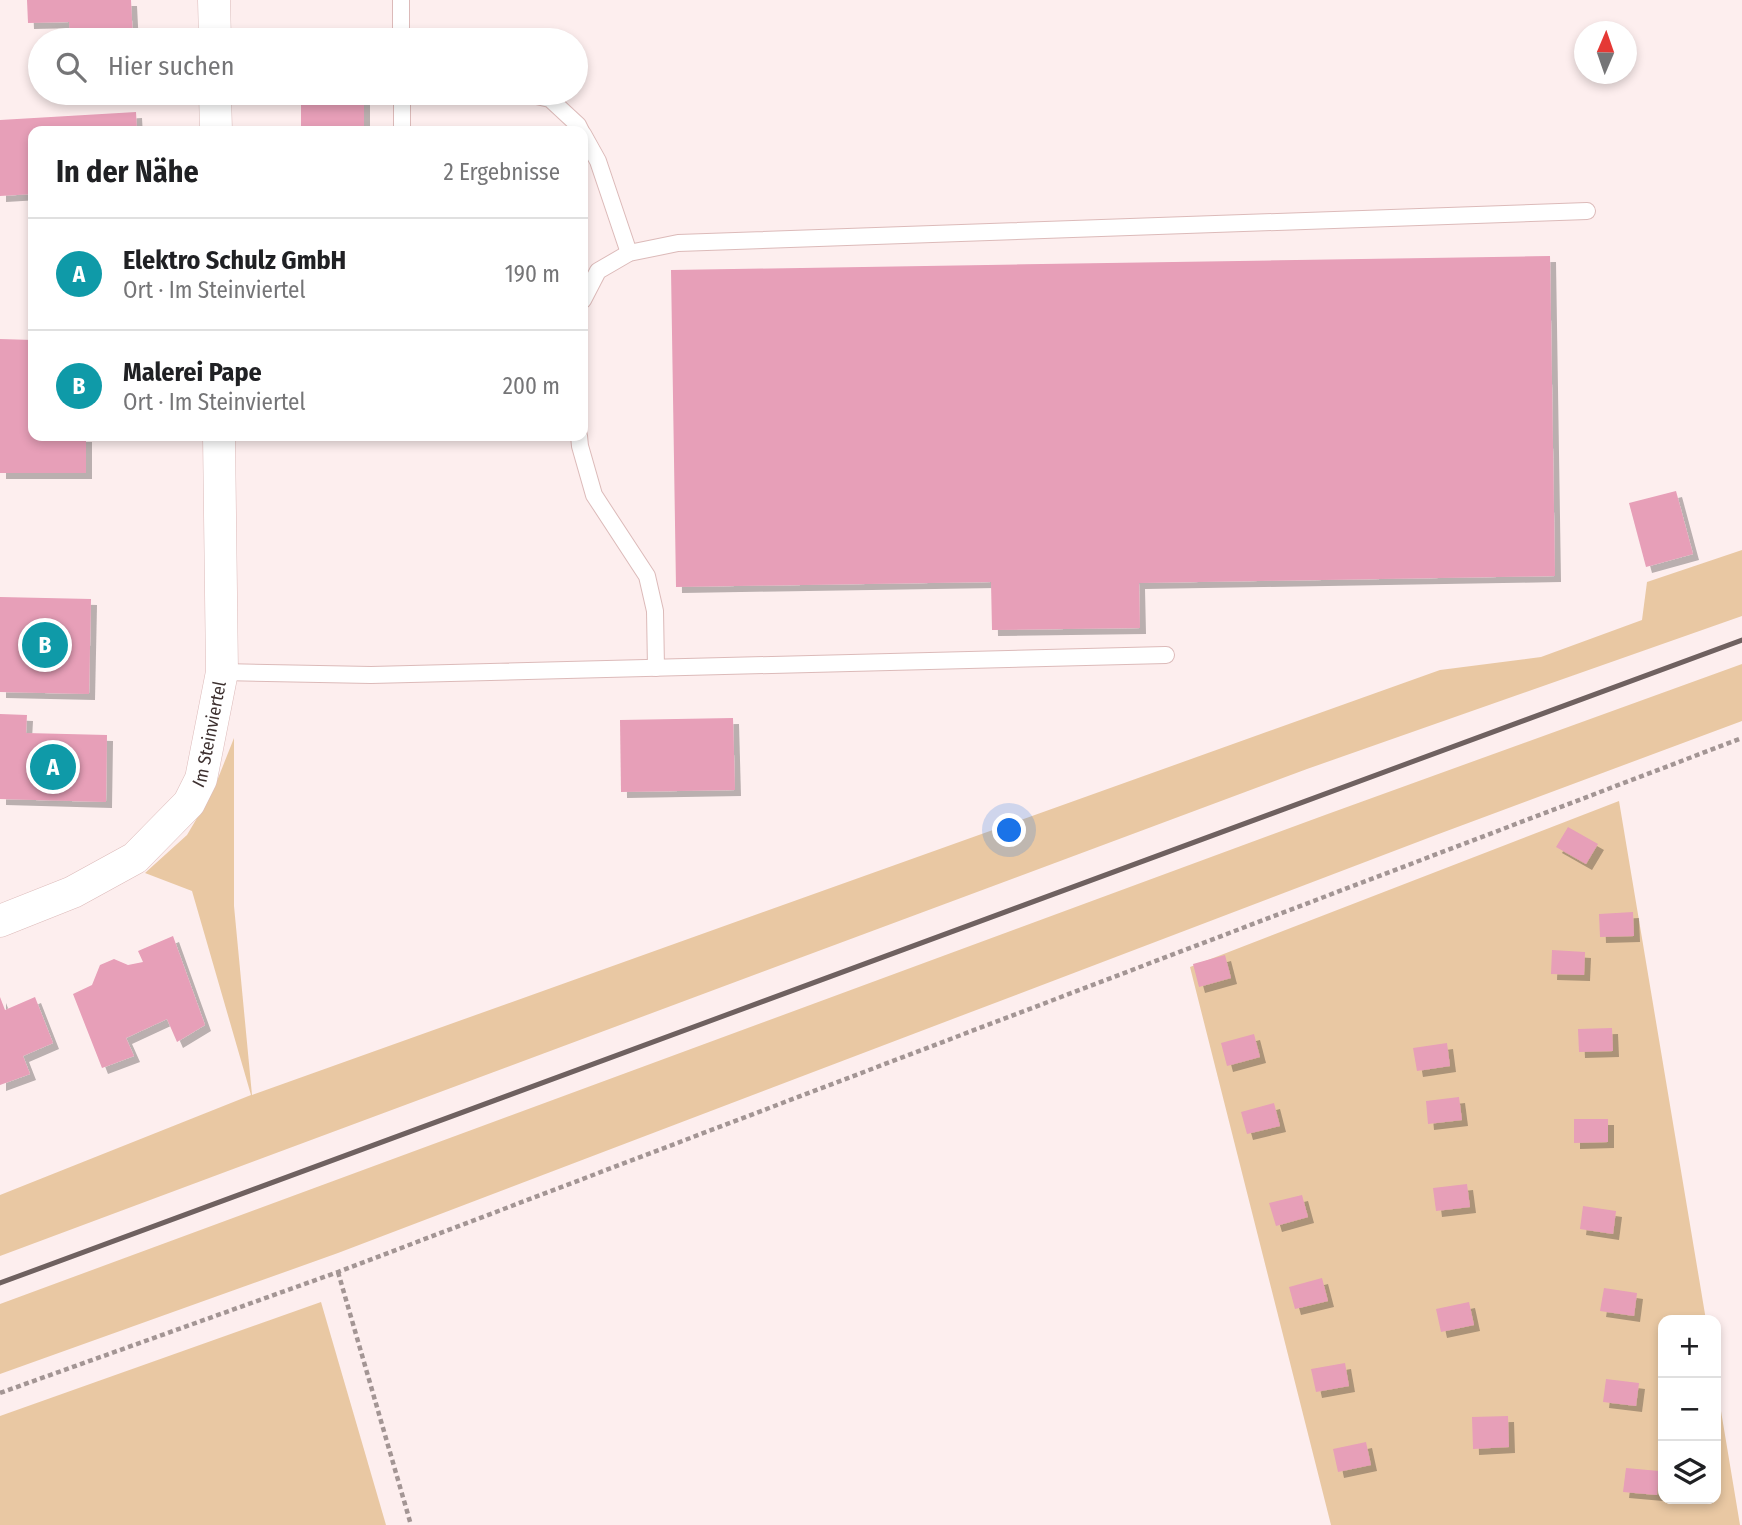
<!DOCTYPE html>
<html lang="de">
<head>
<meta charset="utf-8">
<style>
  body { margin:0; font-family:"Fira Sans Condensed",sans-serif; background:#f2f2f2; color:#202124 }
  .controls { position:absolute; right:21px; bottom:21px; display:grid; overflow:hidden; border-radius:14px; box-shadow:0 4px 10px #0003 }
  .controls button { width:63px; height:63px; display:grid; place-items:center; padding:0; border:0; border-bottom:2px solid #e0e0e0; background:#fff; color:#202124; font:35px sans-serif }
  .compass { position:absolute; left:1574px; top:21px; width:63px; height:63px; border-radius:50%; background:#fff; box-shadow:0 4px 10px #0003; rotate:2deg }
  .you { position:absolute; left:1010px; top:831px; width:24px; height:24px; margin:-18px; border:5px solid #fff; border-radius:50%; background:#1a73e8; box-shadow:0 0 0 10px #1a73e833 }
  .badge { display:grid; place-items:center; width:46px; height:46px; border-radius:50%; background:#387ae8; color:#fff; font-size:23px; font-weight:700 }
  .pin { position:absolute; translate:-50% -50%; border:4px solid #fff; box-shadow:0 2px 7px #0006 }
  .list { margin:0; padding:0; list-style:none }
  h2 { display:flex; justify-content:space-between; align-items:center; height:91px; margin:0; padding:0 28px; font-size:30px }
  h2 small { font-size:23px; font-weight:400; color:#757577 }
  .list li { display:grid; grid-template-columns:46px 1fr auto; gap:21px; align-items:center; box-sizing:border-box; height:112px; padding:0 28px; border-top:2px solid #e0e0e0 }
  .list b { display:block; font-size:26px; white-space:nowrap }
  .list p { margin:0; font-size:23px; white-space:nowrap; color:#757577 }
  .list em { font-size:23px; font-style:normal; color:#757577 }
  .icon { flex:none; width:38px; height:38px; fill:none; stroke:currentColor; stroke-width:2; stroke-linecap:round; stroke-linejoin:round }
  .map { position:relative; flex:none; width:1742px; height:1525px; overflow:hidden }
  .search { position:absolute; background:#fff; box-shadow:0 4px 10px #0003; left:28px; top:28px; width:560px; height:77px; display:flex; align-items:center; gap:18px; box-sizing:border-box; padding:0 24px; border-radius:38px; color:#757577; font-size:26px }
  .panel { position:absolute; background:#fff; box-shadow:0 4px 10px #0003; left:28px; top:126px; width:560px; height:315px; border-radius:14px }
  .map>svg:first-child { display:block }
</style>
</head>
<body>
<div class="map">
<svg width="1742" height="1525" viewBox="0 0 1742 1525">
  <defs>
    <filter id="shadow"><feDropShadow dx="6" dy="6" stdDeviation="0" flood-color="#0004"/></filter>
  </defs>
  <rect width="100%" height="100%" fill="#fdeeee"/>
  <g fill="#e9c8a3">
    <path d="M1742,550V616L1307,769L0,1256V1195L251,1095L192,891L145,873L187,835L213,791L234,738V906L252,1095L1440,670L1541,657L1642,620L1647,582Z"/>
    <path d="M1742,664V721L1436,835L338,1253L0,1374V1304L1325,815Z"/>
    <path d="M1619,801L1706,1320H1663V1499H1716V1381L1740,1525H1331L1190,967Z"/>
    <path d="M321,1302L386,1525H0V1416Z"/>
  </g>
  <g fill="#e79fb8" filter="url(#shadow)">
    <path d="M27,0H131L133,40H70L69,22L28,23Z"/>
    <rect x="301" y="93" width="63" height="38"/>
    <path d="M136,112L137,131H33V194L0,196V120Z"/>
    <path d="M1550,256L1555,576L1139,583L1140,628L992,630L991,582L676,587L671,270Z"/>
    <path d="M0,339L33,340V436H86V473H0Z"/>
    <path d="M1676,491L1693,554L1646,567L1629,503Z"/>
    <path d="M0,597L91,599L89,694L0,692Z"/>
    <path d="M0,714L27,715L26,733L107,735L106,802L0,799Z"/>
    <path d="M733,718L735,790L621,792L620,720Z"/>
    <path d="M1568,827L1598,844L1586,864L1556,847Z"/>
    <path d="M1633,912L1634,936L1600,937L1599,914Z"/>
    <path d="M173,936L205,1025L177,1042L167,1019L126,1038L134,1056L102,1068L73,994L92,985L100,965L114,959L128,965L143,962L138,951Z"/>
    <path d="M1552,950L1585,952L1584,975L1551,974Z"/>
    <path d="M1225,955L1231,978L1199,987L1193,964Z"/>
    <path d="M0,997L5,1010L35,997L53,1043L23,1056L30,1074L0,1085Z"/>
    <path d="M1612,1028L1613,1051L1579,1052L1578,1029Z"/>
    <path d="M1254,1034L1260,1057L1227,1066L1221,1043Z"/>
    <path d="M1447,1043L1450,1066L1417,1071L1413,1048Z"/>
    <path d="M1459,1097L1462,1120L1428,1124L1426,1101Z"/>
    <path d="M1274,1103L1280,1126L1247,1134L1241,1112Z"/>
    <path d="M1574,1119H1608V1142L1574,1143Z"/>
    <path d="M1467,1184L1470,1207L1436,1211L1433,1188Z"/>
    <path d="M1302,1195L1308,1217L1276,1226L1269,1203Z"/>
    <path d="M1583,1206L1616,1211L1613,1234L1580,1229Z"/>
    <path d="M1322,1278L1328,1301L1295,1309L1289,1287Z"/>
    <path d="M1604,1288L1637,1293L1634,1316L1600,1311Z"/>
    <path d="M1469,1302L1474,1325L1441,1332L1436,1309Z"/>
    <path d="M1345,1363L1349,1386L1316,1392L1311,1369Z"/>
    <path d="M1606,1379L1639,1383L1636,1406L1603,1402Z"/>
    <path d="M1508,1416L1509,1447L1473,1449L1472,1417Z"/>
    <path d="M1366,1442L1371,1465L1338,1472L1333,1449Z"/>
    <path d="M1626,1468L1659,1471L1657,1495L1623,1492Z"/>
  </g>
  <g fill="none" stroke-linecap="round" stroke-linejoin="round">
    <g stroke="#dcbab9" stroke-width="18">
      <g id="lane">
        <path d="M401,0V40"/>
        <path d="M402,93V131"/>
        <path d="M523,93L550,99L578,125L581,131"/>
        <path d="M583,134L598,161L629,253"/>
        <path d="M583,300L598,271L629,253L678,243L1587,211"/>
        <path d="M579,436L580,446L594,495L647,576L655,611L656,668"/>
        <path d="M222,672L371,675L1166,655"/>
      </g>
    </g>
    <g stroke="#dcbab9" stroke-width="33">
      <g id="street">
        <path d="M214,0L215,40"/>
        <path d="M215,93L216,131"/>
        <path id="s1" d="M0,921L73,892L135,858L189,803L201,779L222,672L219,436"/>
      </g>
    </g>
    <g stroke="#a39594" stroke-width="4.5" stroke-dasharray="5 3.5" stroke-linecap="butt">
      <path d="M338,1272L411,1525"/>
      <path d="M0,1393L338,1272L1742,738"/>
    </g>
    <use href="#lane" stroke="#fff" stroke-width="16"/>
    <use href="#street" stroke="#fff" stroke-width="32"/>
    <path stroke="#6f6160" stroke-width="5" d="M0,1283L1742,640"/>
  </g>
  <g text-anchor="middle" dominant-baseline="central" stroke-width="7" stroke-linejoin="round" paint-order="stroke">
    <g font-size="18" fill="#3d302f" stroke="#fff">
      <text stroke="none"><textPath href="#s1" startOffset="299">Im Steinviertel</textPath></text>
    </g>
  </g>
</svg>
<div class="controls">
<button>+</button>
<button>−</button>
<button><svg class="icon" aria-label="layers" viewBox="0 0 24 24"><path d="M12 4l9 5-9 5-9-5zM3 14l9 5 9-5"/></svg></button>
</div>
<svg class="compass" viewBox="-18 -18 36 36"><path d="M0-13l5 13h-10z" fill="#e53935"/><path d="M0 13l5-13h-10z" fill="#757577"/></svg>
<div class="you"></div>
<div class="pin badge" style="left:53px;top:767px;background:#0f9aa8">A</div>
<div class="pin badge" style="left:45px;top:645px;background:#0f9aa8">B</div>
<div class="search"><svg class="icon" aria-label="search" viewBox="0 0 24 24"><circle cx="10" cy="10" r="6"/><path d="M15 15l6 6"/></svg>Hier suchen</div>
<section class="panel">
<h2>In der Nähe<small>2 Ergebnisse</small></h2>
<ul class="list">
<li><span class="badge" style="background:#0f9aa8">A</span><div><b>Elektro Schulz GmbH</b><p>Ort · Im Steinviertel</p></div><em>190 m</em></li>
<li><span class="badge" style="background:#0f9aa8">B</span><div><b>Malerei Pape</b><p>Ort · Im Steinviertel</p></div><em>200 m</em></li>
</ul>
</section>
</div>
</body>
</html>
